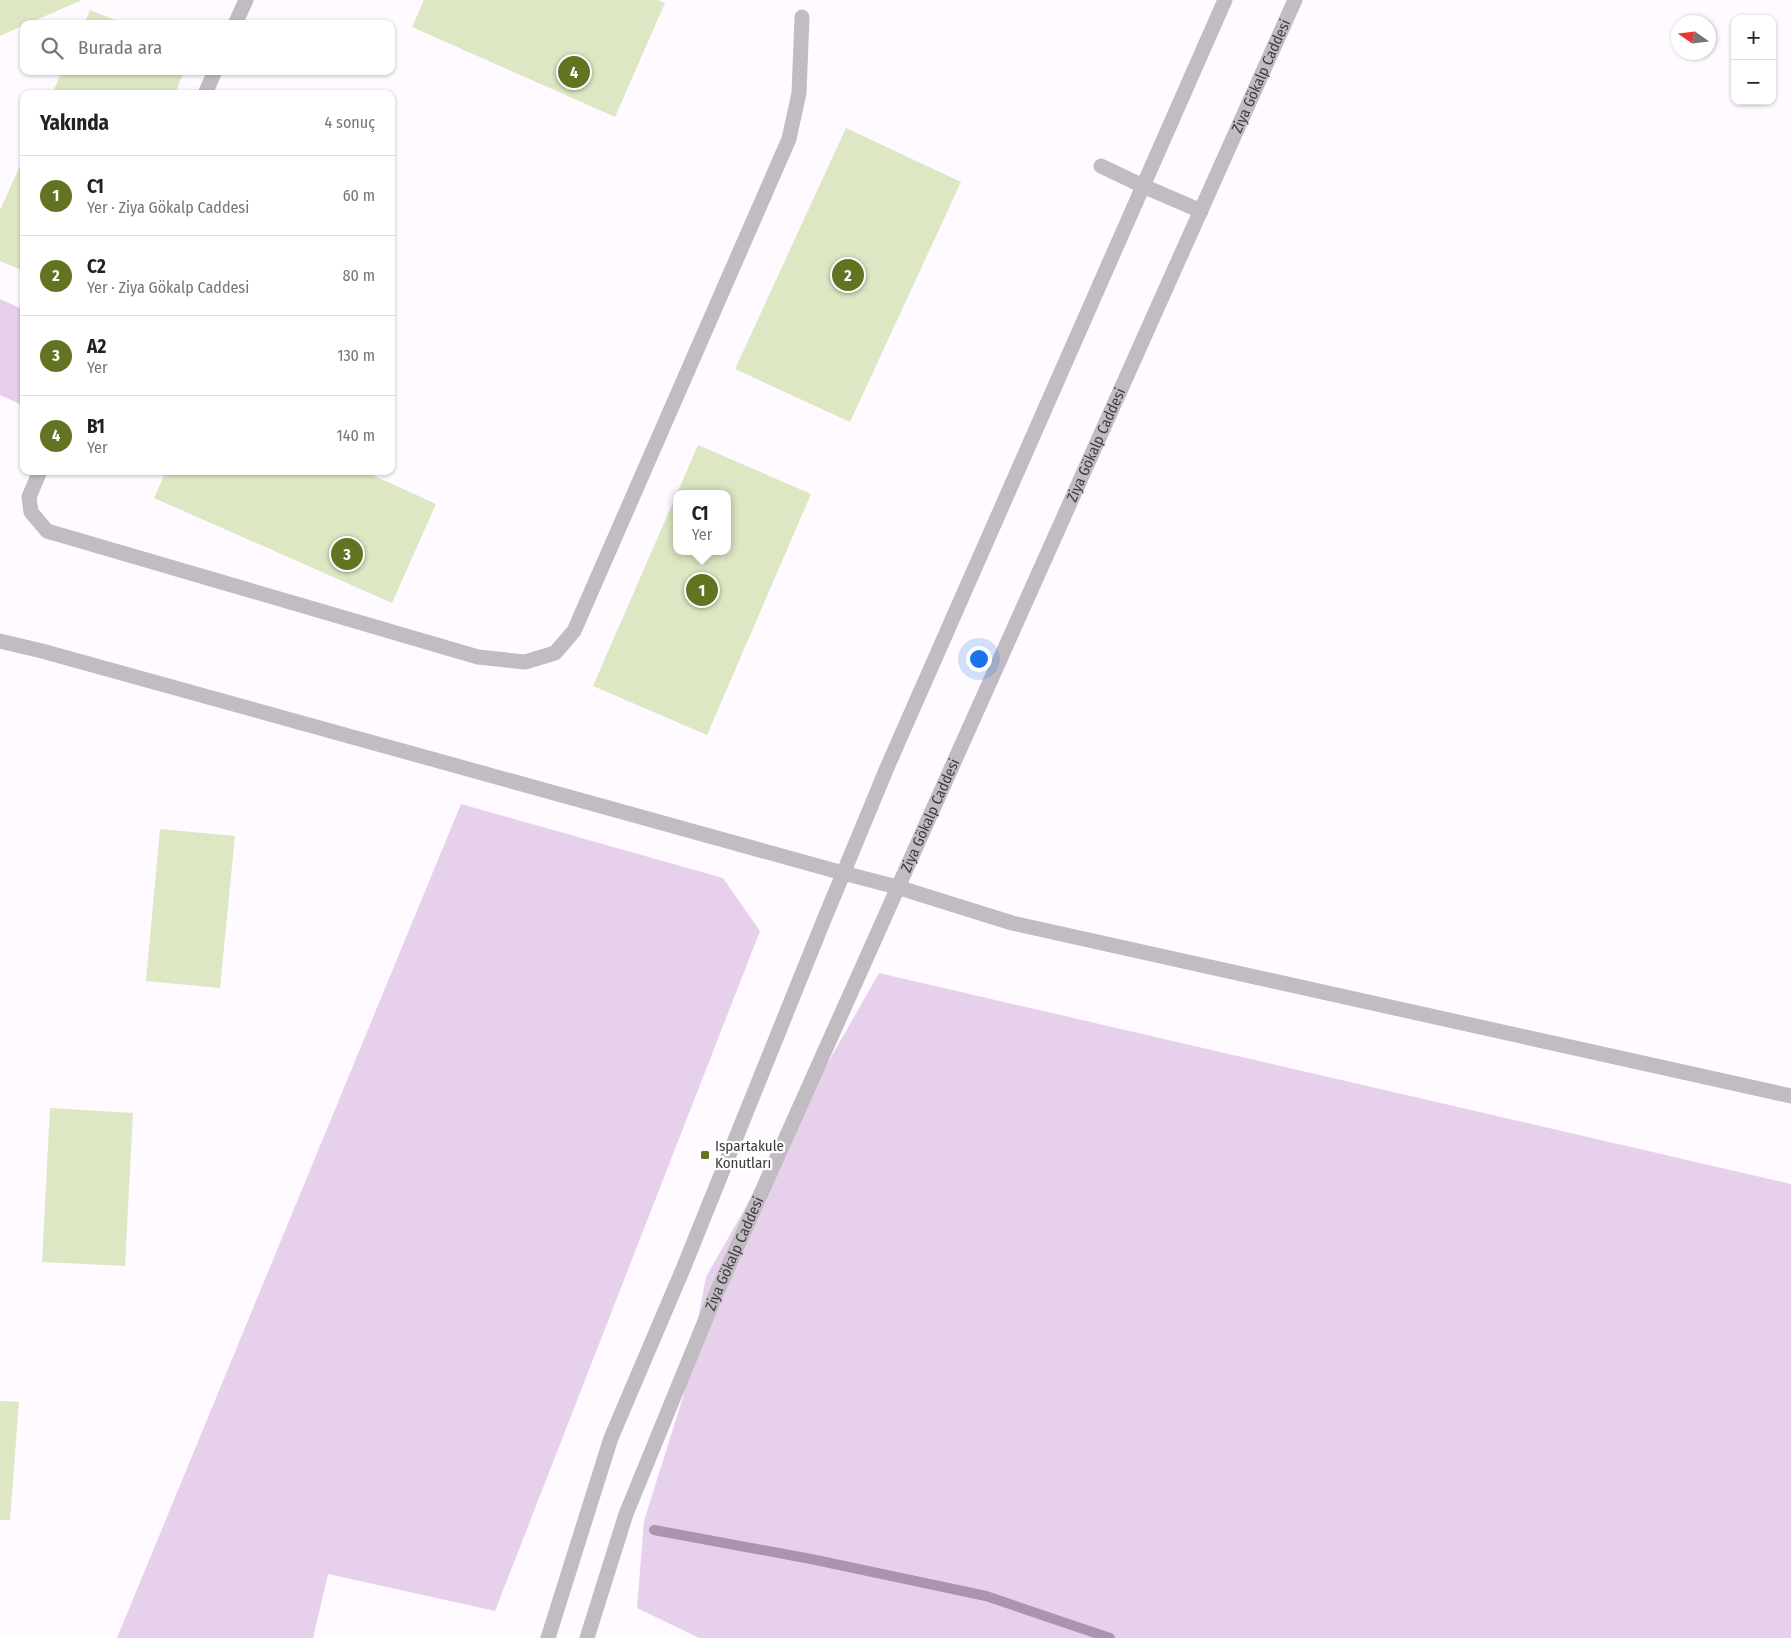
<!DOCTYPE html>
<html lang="tr">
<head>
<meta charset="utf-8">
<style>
  body { margin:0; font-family:"Fira Sans Condensed",sans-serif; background:#f6f6f6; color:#222 }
  .controls { position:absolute; right:15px; top:15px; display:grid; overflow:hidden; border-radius:10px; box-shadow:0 1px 4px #0004 }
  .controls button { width:45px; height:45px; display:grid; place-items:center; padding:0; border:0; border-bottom:1px solid #e0e0e0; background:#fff; color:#222; font:25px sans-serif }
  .compass { position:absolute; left:1671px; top:15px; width:45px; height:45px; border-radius:50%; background:#fff; box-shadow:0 1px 4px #0004; rotate:284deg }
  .you { position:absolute; left:978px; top:658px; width:18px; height:18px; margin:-12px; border:4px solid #fff; border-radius:50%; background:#1a73e8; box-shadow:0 0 0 8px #1a73e833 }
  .badge { display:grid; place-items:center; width:32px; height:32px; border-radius:50%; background:#627321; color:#fff; font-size:16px; font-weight:700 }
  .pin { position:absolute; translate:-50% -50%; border:2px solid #fff; box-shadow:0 1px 5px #0006 }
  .popup { position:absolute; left:673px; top:490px; width:58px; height:65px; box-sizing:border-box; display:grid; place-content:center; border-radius:10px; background:#fff; filter:drop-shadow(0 1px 4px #0005); font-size:16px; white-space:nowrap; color:#767676 }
  .popup b { font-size:19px; color:#222 }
  .popup::after { content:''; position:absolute; left:50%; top:100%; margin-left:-10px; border:10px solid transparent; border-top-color:#fff }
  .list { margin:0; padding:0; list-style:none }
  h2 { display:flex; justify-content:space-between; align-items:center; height:65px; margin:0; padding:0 20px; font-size:21px }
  h2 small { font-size:16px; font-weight:400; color:#767676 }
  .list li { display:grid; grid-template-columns:32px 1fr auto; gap:15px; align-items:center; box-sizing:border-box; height:80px; padding:0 20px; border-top:1px solid #e0e0e0 }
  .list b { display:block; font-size:19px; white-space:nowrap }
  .list p { margin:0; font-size:16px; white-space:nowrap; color:#767676 }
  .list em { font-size:16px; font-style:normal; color:#767676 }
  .icon { flex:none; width:28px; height:28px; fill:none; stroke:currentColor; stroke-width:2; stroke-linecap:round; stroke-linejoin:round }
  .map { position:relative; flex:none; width:1791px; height:1638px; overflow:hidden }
  .search { position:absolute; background:#fff; box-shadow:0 1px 4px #0004; left:20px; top:20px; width:375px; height:55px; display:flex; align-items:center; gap:12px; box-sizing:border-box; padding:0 18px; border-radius:10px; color:#767676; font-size:19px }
  .panel { position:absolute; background:#fff; box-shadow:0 1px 4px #0004; left:20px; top:90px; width:375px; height:385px; border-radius:10px }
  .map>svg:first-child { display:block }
</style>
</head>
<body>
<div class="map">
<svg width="1791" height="1638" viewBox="0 0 1791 1638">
  <rect width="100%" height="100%" fill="#fefaff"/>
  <g fill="#e6d0eb">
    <path d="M0,299L24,310V406L0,395Z"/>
    <path d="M461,804L723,878L760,931L495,1611L328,1574L313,1638H117Z"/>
    <path d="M879,973L1791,1184V1638H699L637,1608L644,1521L683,1397L706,1277Z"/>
  </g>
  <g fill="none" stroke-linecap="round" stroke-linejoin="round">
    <path stroke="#ab94b0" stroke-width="10" d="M654,1530L811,1559L986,1596L1110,1638"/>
  </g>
  <g fill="#dde7c4" fill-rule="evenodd">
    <path d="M0,0H82L27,24H24V25L0,36Z"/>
    <path d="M424,0H658L665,3L615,117L412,27Z"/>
    <path d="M90,10L125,24H84Z"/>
    <path d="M62,71H184L175,94H52Z"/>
    <path d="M846,128L961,182L850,422L735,369Z"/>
    <path d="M24,157V271L0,261V210Z"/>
    <path d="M698,445L811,494L707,735L593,686ZM677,494H727V551H677Z"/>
    <path d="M166,471H364L436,504L392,603L154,498Z"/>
    <path d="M160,829L235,836L220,988L146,981Z"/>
    <path d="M50,1108L133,1113L125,1266L42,1262Z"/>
    <path d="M0,1401L19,1402L10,1520H0Z"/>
  </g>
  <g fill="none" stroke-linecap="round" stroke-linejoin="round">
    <g stroke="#c1bcc2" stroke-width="15">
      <path d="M235,24L246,0"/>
      <path d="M205,94L215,71"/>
      <path d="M1101,166L1143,186"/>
      <path d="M40,471L29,497L31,512L47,531L478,657L525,662L555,653L574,631L789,139L799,93L802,17"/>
    </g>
    <g stroke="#c1bcc2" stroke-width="15">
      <path d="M0,641L42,651L843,873"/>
      <path d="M897,887L1012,923L1791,1096"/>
    </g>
    <g stroke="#c1bcc2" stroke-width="15">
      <path d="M1143,186L1201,211"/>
      <path d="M843,873L897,887"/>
      <path d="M548,1638L611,1438L683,1269L821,927L889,763L1225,0"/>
      <path id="s1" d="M587,1638L626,1514L716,1294L1295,0"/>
    </g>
  </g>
  <rect fill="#627321" stroke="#fff" stroke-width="2" x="700" y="1150" width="10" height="10" rx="2.5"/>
  <g text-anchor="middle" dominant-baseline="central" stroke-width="4.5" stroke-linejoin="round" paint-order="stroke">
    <g font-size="15" fill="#3f3b40" stroke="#fff">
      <text stroke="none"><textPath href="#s1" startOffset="1702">Ziya Gökalp Caddesi</textPath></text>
      <text stroke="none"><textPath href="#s1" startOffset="1298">Ziya Gökalp Caddesi</textPath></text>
      <text stroke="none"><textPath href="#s1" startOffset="892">Ziya Gökalp Caddesi</textPath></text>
      <text stroke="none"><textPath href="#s1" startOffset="412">Ziya Gökalp Caddesi</textPath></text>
    </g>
    <g font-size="15" fill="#3f3b40" stroke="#fff" text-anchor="start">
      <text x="715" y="1146">Ispartakule<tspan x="715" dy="17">Konutları</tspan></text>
    </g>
  </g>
</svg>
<div class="controls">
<button>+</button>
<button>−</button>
</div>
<svg class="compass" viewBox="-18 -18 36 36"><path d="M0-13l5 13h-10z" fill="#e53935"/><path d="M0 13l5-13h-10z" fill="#767676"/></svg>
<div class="you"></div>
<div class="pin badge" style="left:702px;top:590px">1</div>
<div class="popup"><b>C1</b>Yer</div>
<div class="pin badge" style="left:848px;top:275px">2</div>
<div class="pin badge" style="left:347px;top:554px">3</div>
<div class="pin badge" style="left:574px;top:72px">4</div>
<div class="search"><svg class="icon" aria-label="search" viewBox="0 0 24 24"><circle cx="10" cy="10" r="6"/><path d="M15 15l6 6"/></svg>Burada ara</div>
<section class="panel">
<h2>Yakında<small>4 sonuç</small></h2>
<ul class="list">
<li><span class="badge">1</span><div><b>C1</b><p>Yer · Ziya Gökalp Caddesi</p></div><em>60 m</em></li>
<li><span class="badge">2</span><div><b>C2</b><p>Yer · Ziya Gökalp Caddesi</p></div><em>80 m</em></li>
<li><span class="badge">3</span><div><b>A2</b><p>Yer</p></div><em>130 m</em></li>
<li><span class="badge">4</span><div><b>B1</b><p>Yer</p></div><em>140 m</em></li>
</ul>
</section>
</div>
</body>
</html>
